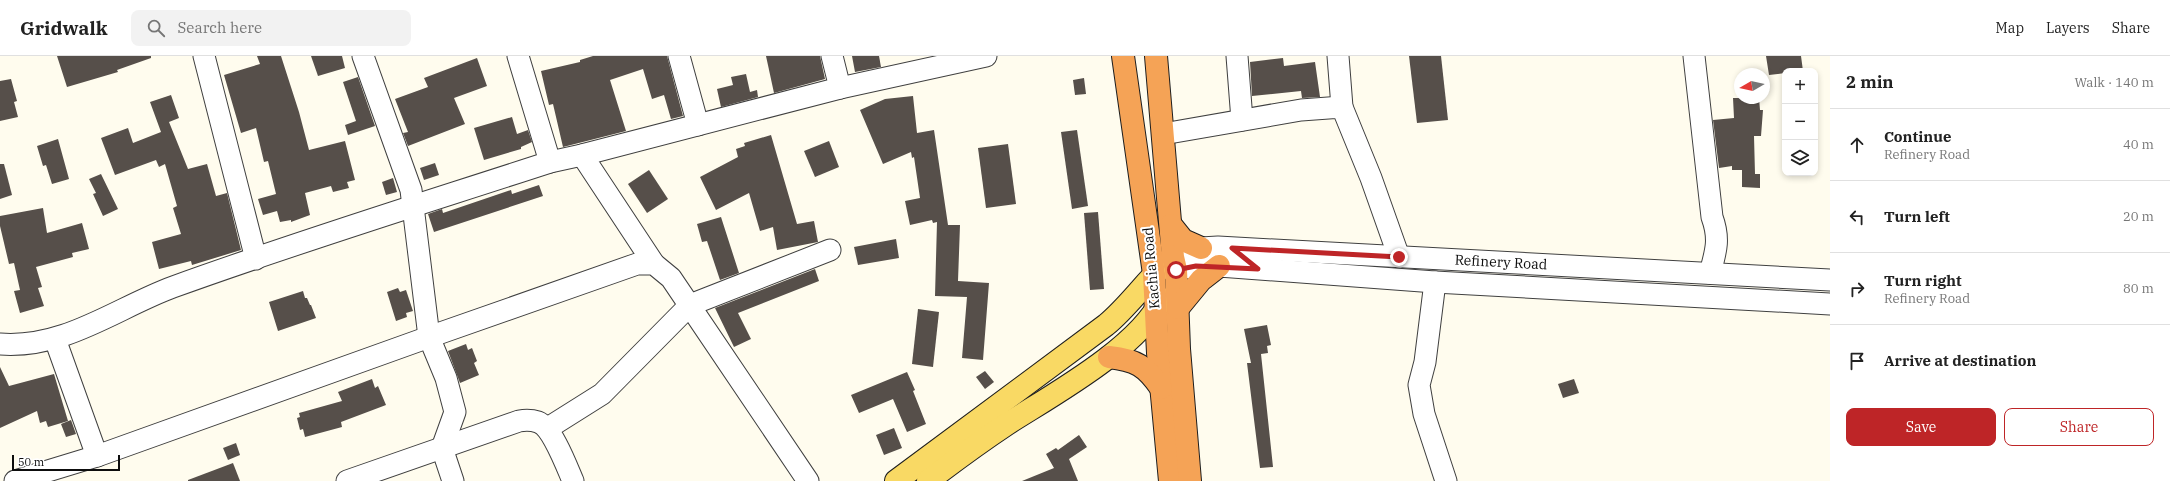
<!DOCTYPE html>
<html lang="en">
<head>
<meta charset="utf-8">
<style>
  body { margin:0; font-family:"IBM Plex Serif",serif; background:#f2f2f2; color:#222 }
  .controls { position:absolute; right:12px; top:12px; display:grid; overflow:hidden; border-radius:8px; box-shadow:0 2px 6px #0003 }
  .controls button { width:36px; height:36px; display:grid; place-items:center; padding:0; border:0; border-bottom:1px solid #e0e0e0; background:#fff; color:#222; font:20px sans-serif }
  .compass { position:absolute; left:1734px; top:12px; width:36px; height:36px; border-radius:50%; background:#fff; box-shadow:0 2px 6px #0003; rotate:261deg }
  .scale { position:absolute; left:12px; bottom:10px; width:108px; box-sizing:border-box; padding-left:4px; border:2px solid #0d0d0d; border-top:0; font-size:11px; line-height:14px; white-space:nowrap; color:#0d0d0d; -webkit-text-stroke:3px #fff; paint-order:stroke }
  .stop { position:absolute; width:12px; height:12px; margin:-9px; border:3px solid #be2527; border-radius:50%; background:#fff }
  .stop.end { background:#be2527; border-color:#fff; box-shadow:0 1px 4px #0008 }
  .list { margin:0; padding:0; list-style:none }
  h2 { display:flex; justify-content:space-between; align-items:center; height:52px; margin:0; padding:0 16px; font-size:17px }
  h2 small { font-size:13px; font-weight:400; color:#767676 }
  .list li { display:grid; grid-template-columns:26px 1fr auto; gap:12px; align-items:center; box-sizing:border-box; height:72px; padding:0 16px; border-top:1px solid #e0e0e0 }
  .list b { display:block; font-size:15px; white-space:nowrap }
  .list p { margin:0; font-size:13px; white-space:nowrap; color:#767676 }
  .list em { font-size:13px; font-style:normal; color:#767676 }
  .actions { display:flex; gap:8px; padding:12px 16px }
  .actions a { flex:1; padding:9px 0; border:1px solid #be2527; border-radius:8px; text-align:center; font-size:14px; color:#be2527 }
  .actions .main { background:#be2527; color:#fff }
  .icon { flex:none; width:22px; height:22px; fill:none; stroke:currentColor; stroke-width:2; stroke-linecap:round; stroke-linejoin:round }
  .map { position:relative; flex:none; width:1830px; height:425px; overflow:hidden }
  header { display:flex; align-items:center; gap:24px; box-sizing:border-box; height:56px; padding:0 20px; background:#fff; border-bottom:1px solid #e0e0e0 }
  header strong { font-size:19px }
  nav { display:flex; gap:22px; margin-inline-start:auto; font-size:14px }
  .search { width:280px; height:36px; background:#f2f2f2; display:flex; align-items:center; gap:10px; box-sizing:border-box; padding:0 14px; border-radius:8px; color:#767676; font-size:15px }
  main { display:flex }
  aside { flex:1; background:#fff }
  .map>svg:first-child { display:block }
</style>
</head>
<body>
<header>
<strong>Gridwalk</strong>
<div class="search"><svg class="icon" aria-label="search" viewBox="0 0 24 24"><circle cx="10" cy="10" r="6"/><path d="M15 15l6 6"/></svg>Search here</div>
<nav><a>Map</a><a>Layers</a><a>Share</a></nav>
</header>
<main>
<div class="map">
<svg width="1830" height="425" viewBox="0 0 1830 425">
  <rect width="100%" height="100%" fill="#fffcee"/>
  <g fill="#564f4a">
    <path d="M57,0H151V2L117,14L118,16L67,31Z"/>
    <path d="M257,0H281L299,56L309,94L345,85L355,124L347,126L349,132L333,136L331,130L305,137L310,159L291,166V164L280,166L277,155L263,159L258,143L276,138L268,105L264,106L256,72L241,77L224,19L260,8Z"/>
    <path d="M311,0H342L345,12L318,20Z"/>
    <path d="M593,0H667L683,60L671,63L664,39L652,43L643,13L610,24L626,75L563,91L553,48L549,49L541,15L580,6V4Z"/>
    <path d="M766,0H820L825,23L774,37Z"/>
    <path d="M852,0H879L881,11L855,16Z"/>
    <path d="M1409,0H1441L1448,64L1417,67Z"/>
    <path d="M1766,0H1801L1803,15H1785V17L1769,19Z"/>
    <path d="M477,2L487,30L454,42L465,68L408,90L403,77L408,76L395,43L428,31L424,22Z"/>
    <path d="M1283,2L1284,10L1315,6L1320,41L1302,42L1301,35L1252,40L1250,6Z"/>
    <path d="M746,18L750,36L757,34L758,41L721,51L717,33L733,29L731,21Z"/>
    <path d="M358,21L375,70L348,79L345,69L356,65L343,26Z"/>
    <path d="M1084,22L1086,38L1075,39L1073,24Z"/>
    <path d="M11,23L17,45L14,46L18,61L0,65V25Z"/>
    <path d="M171,39L179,62L169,66L188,113L207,108L216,140L227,137L241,194L192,209L191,205L159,213L152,186L181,178L173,152L177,150L165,108L159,111L156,104L115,119L101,82L128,72L133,87L161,76L150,46Z"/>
    <path d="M913,40L917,77L934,74L948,169H960L958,225L989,227L983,304L962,302L967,241L935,240L937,166L933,167L932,164L910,169L905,145L920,142L914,101L912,102L911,96L883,108L860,54L885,43Z"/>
    <path d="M1733,42H1759L1760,54H1763L1761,80H1754L1755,118H1760V132L1742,131V114H1732V110L1719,112L1713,64L1734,62Z"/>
    <path d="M512,61L517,78L528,74L532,86L521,91V93L484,104L474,72Z"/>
    <path d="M1077,74L1088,150L1072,153L1061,76Z"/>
    <path d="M771,79L797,168L814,165L818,186L777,194L773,171L760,175L749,137L716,154L700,121L738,101L736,93L745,90L744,87Z"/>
    <path d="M58,83L69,123L52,128L46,109L43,110L37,90Z"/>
    <path d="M829,85L839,111L815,121L804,95Z"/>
    <path d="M1008,88L1016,148L986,152L978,92Z"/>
    <path d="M435,107L439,119L424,124L420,112Z"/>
    <path d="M0,108H4L12,139L0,143Z"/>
    <path d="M649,114L668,143L647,157L628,128Z"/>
    <path d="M101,118L118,153L103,160L93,138L96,137L89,123Z"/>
    <path d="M393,122L397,136L386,139L382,126Z"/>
    <path d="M539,129L543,140L434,176L428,158L442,153L443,157L511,134L512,138Z"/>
    <path d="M43,152L47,177L82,167L89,193L72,197L73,201L36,211L42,231L38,232L44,250L20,257L14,235L20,234L14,207L9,208L0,170V160Z"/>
    <path d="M1098,156L1104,233L1090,234L1084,157Z"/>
    <path d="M721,161L739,217L720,224L707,185L702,186L697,168Z"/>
    <path d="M896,183L899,202L858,209L854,191Z"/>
    <path d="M815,213L819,225L738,257L751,283L734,291L715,252Z"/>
    <path d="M398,232L400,236L406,234L413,255L406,257L407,261L396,265L387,236Z"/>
    <path d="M303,235L305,242H307L310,249H311L316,262L278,275L269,246Z"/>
    <path d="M918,253L939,256L933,311L912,308Z"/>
    <path d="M1267,269L1271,289L1267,290L1268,297L1261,298L1273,411L1260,412L1247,307H1251L1244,273Z"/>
    <path d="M466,288L468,294L472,292L477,305L474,307L479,319L460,327L448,295Z"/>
    <path d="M0,311L9,330L54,318L68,365L48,371L46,365L40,367L37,355L0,372Z"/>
    <path d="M985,315L994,326L985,333L976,321Z"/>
    <path d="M907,316L915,334L913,335L926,368L907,376L893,343L859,357L851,339Z"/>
    <path d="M372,323L375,332L378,330L386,349L341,366L342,371L305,381L303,373L300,374L297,362L300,361L299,357L342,345L338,336Z"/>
    <path d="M1574,323L1579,337L1563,342L1558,328Z"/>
    <path d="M71,364L76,378L66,381L61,368Z"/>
    <path d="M894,372L902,392L884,399L876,379Z"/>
    <path d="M1079,379L1087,391L1069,403L1078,425H1022L1054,412L1046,398L1056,392L1058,394Z"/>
    <path d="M236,387L240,399L228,404L223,392Z"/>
    <path d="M233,407L240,425H188V424Z"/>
  </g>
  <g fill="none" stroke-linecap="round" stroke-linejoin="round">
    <g stroke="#404040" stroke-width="23">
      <g id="minor">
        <path d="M204,0L256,203"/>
        <path d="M363,0L411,134L429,281L446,322L455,356L442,392L453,425"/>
        <path d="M518,0L550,106"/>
        <path d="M679,0L698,69"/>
        <path d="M832,0L840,32"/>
        <path d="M1237,0L1242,64"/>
        <path d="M1338,0L1342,51"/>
        <path d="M1694,0L1712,161C1720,183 1716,195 1710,217"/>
        <path d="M1163,78L1301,54L1342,51L1371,122L1399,201"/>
        <path d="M582,99L654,208"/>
        <path d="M1184,196L1201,192L1218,191L1830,224"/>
        <path d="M1176,214L1196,210H1219L1435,226L1830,248"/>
        <path d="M1435,226L1425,306L1419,329L1424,358L1446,425"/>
        <path d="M55,283L97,400"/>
        <path d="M0,288C65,293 116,252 173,231C297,186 424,147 550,106L582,99L840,32L986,0"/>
        <path d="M548,372L602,338L690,249L830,194"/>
        <path d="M15,425L97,400L429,281L637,208H654L671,222L808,425"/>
        <path d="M347,425L519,365C525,364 532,364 538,366C552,371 567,411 573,425"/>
      </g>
    </g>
    <g stroke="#1e1e1e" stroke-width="24">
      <g id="major">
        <path d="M896,425L1106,269C1128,251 1144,227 1165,208"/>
        <path d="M928,425C954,405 980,386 1007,368C1054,338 1138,292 1162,243"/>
      </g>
    </g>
    <g stroke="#1e1e1e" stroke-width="24">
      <g id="highway">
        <path d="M1123,0L1154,218L1158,297L1170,425"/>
        <path d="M1156,0L1173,201L1176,214L1179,293L1190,425"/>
        <path d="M1171,169L1183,184L1201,192"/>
        <path d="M1178,252L1201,224L1219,210"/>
        <path d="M1109,301C1136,304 1146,310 1161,332"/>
      </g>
    </g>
    <use href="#minor" stroke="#fff" stroke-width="21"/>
    <use href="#major" stroke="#f9d964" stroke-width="22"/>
    <use href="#highway" stroke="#f5a356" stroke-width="22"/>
  </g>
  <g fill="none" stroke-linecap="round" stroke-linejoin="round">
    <path stroke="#be2527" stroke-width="5" d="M1176,214L1196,210L1258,213L1232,192L1399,201"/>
  </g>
  <g text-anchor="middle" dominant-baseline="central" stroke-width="4" stroke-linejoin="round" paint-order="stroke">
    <g font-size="14" fill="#0d0d0d" stroke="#fff">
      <text transform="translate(1501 206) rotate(3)">Refinery Road</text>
      <text transform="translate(1151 212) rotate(-95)">Kachia Road</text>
    </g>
  </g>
</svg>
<div class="controls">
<button>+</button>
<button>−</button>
<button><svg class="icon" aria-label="layers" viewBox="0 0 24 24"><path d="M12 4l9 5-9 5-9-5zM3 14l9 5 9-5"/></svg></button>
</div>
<svg class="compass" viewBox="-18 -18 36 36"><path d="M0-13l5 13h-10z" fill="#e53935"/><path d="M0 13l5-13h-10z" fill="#767676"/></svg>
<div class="scale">50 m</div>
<div class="stop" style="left:1176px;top:214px"></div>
<div class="stop end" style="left:1399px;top:201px"></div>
</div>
<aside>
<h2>2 min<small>Walk · 140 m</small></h2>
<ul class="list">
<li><svg class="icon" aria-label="ahead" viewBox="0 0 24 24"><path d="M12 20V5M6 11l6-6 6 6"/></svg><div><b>Continue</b><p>Refinery Road</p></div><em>40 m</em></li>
<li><svg class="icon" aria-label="left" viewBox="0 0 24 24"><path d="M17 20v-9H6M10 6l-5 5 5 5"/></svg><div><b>Turn left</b></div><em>20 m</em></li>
<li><svg class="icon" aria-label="right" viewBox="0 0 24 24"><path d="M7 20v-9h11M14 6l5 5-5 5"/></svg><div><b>Turn right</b><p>Refinery Road</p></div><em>80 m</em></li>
<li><svg class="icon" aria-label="arrive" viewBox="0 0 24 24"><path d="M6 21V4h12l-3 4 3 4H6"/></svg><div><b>Arrive at destination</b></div></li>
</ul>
<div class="actions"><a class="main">Save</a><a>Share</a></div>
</aside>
</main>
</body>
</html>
